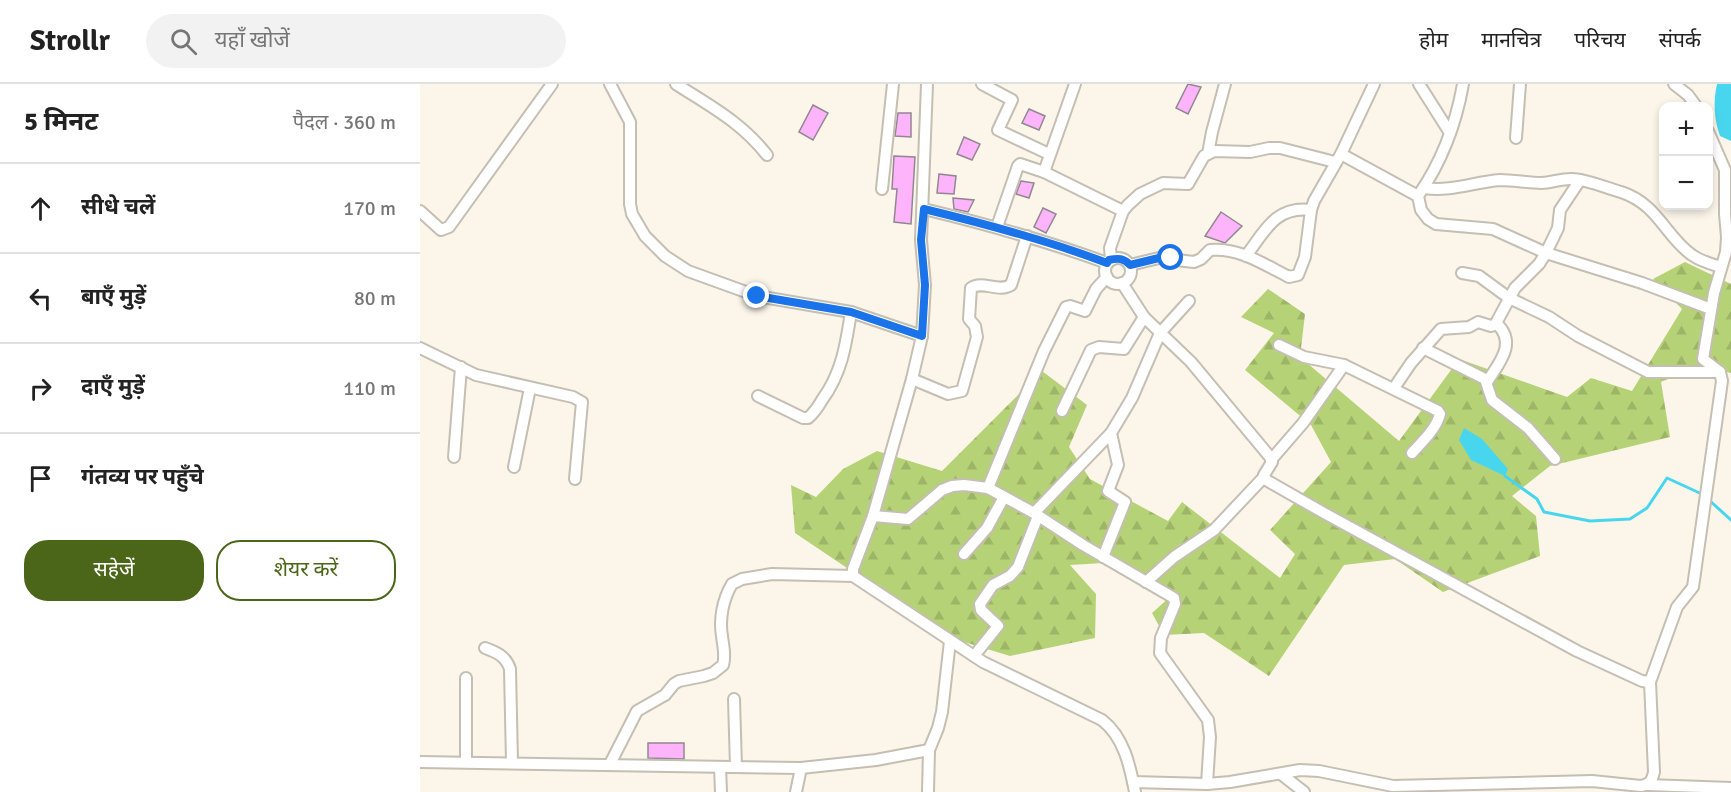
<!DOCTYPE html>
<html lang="hi">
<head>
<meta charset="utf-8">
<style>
  body { margin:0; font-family:Signika,"Noto Sans Devanagari",sans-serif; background:#f2f2f2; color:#222 }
  .controls { position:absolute; right:18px; top:18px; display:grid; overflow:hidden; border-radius:12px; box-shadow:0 3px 9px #0003 }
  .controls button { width:54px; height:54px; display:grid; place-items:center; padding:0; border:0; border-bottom:2px solid #e0e0e0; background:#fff; color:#222; font:30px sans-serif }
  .stop { position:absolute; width:18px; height:18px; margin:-14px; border:4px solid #1a73e8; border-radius:50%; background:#fff }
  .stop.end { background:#1a73e8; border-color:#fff; box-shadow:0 2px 6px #0008 }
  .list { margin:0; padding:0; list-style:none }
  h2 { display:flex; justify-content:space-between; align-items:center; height:78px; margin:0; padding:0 24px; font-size:26px }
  h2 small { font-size:20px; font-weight:400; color:#767676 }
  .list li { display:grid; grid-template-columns:39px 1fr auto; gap:18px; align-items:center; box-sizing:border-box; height:90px; padding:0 24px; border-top:2px solid #e0e0e0 }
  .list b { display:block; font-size:22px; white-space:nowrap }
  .list em { font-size:20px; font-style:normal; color:#767676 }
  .actions { display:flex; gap:12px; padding:18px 24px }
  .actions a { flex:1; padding:14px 0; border:2px solid #4b6619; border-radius:24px; text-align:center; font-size:21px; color:#4b6619 }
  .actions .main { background:#4b6619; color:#fff }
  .icon { flex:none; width:33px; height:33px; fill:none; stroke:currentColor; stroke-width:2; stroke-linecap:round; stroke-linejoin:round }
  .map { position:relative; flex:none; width:1311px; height:708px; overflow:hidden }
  header { display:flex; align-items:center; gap:36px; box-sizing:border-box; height:84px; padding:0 30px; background:#fff; border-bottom:2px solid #e0e0e0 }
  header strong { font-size:28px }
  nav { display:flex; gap:33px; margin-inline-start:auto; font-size:21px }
  .search { width:420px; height:54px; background:#f2f2f2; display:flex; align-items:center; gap:15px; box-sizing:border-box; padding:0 21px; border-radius:33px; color:#767676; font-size:22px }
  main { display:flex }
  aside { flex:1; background:#fff }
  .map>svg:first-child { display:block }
</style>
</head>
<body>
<header>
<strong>Strollr</strong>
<div class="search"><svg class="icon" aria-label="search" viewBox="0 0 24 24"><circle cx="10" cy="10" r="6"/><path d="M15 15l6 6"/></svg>यहाँ खोजें</div>
<nav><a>होम</a><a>मानचित्र</a><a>परिचय</a><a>संपर्क</a></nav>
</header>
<main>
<aside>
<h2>5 मिनट<small>पैदल · 360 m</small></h2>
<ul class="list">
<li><svg class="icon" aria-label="ahead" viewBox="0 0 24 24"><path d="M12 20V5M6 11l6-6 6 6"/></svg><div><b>सीधे चलें</b></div><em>170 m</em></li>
<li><svg class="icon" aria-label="left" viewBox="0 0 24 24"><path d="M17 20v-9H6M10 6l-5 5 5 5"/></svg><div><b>बाएँ मुड़ें</b></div><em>80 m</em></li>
<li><svg class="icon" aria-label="right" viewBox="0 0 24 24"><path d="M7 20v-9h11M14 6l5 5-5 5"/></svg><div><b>दाएँ मुड़ें</b></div><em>110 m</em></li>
<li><svg class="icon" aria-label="arrive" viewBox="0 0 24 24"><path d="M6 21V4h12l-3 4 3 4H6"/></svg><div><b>गंतव्य पर पहुँचे</b></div></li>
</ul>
<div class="actions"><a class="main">सहेजें</a><a>शेयर करें</a></div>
</aside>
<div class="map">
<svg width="1311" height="708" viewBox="0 0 1311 708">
  <defs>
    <pattern id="forest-firs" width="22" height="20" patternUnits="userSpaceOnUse" patternTransform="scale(1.5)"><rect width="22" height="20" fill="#b6d276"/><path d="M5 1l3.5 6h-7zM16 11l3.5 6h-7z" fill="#9db566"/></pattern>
  </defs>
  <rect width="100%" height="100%" fill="#fcf6ea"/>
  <path fill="url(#forest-firs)" d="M1265,178L1311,200V289L1281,281L1241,298L1250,353L1130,382L1092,412L1116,432L1120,472L1023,508L975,475L924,481L849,592L784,549L744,551L732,529L751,512L683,479L650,481L676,510L675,554L590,572L531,554L375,449L371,401L396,413L423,385L457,367L522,387L622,287L667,321L649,363L670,395L748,437L762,418L860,494L875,470L850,446L911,378L891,341L825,286L854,249L821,233L848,205L885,230L880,273L979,357L1039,275L1147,313L1171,294L1212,307L1262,225L1233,195Z"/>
  <g fill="#48d6ef">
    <path d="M1297,0H1311V57L1300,52C1294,36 1293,17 1297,0Z"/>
    <path d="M1044,344L1062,355L1088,385L1085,392L1051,376L1039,356Z"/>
  </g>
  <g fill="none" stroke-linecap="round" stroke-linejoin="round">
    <g stroke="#48d6ef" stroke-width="3">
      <path d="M1085,392L1117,415L1124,428L1170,437L1210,435L1227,424L1247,394L1284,411"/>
      <path d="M1289,416L1311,436"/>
    </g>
  </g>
  <g fill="#fdb4fb" stroke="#918790" stroke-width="1.5">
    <path d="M768,0L781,3L768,30L756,24Z"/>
    <path d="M393,21L408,29L393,56L379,48Z"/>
    <path d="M609,25L625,32L619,46L602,39Z"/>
    <path d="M478,29H491V53L475,52Z"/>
    <path d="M544,53L560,60L552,76L537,70Z"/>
    <path d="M474,72L495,73L491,140L474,138L477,105H472Z"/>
    <path d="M519,90L536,92L534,110L517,109Z"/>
    <path d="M601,97L614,99L609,114L596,110Z"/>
    <path d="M533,114L554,116L548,128L534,125Z"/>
    <path d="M623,124L636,130L626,149L614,143Z"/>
    <path d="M801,128L822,142L805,159L785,152Z"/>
    <path d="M228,659H264V675L228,674Z"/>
  </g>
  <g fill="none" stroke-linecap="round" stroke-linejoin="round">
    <g stroke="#c4beb3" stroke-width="14">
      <g id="minor">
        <path d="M190,0L210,38V120L212,130L225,152L245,172L268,187L337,212L431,228L502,252"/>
        <path d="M256,0C290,22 321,38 347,71"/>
        <path d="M562,0L592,16L578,46L629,70"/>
        <path d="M999,0L1030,49"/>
        <path d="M1043,0C1036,40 1021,79 998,112L1001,126L1008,135L1016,140L1073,145L1126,169L1222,199L1291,225"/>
        <path d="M1254,0L1268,11L1276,22"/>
        <path d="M1096,54L1100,0"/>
        <path d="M788,70L792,48L805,0"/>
        <path d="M921,70L998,112"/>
        <path d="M624,88L655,0"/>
        <path d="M1004,104C1031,108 1054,98 1080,96C1094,96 1108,99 1121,99C1132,99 1142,94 1153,95C1169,96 1186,104 1201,108C1238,120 1245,152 1272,171C1280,177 1291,180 1301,183"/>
        <path d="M462,105L473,0"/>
        <path d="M504,125C566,140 627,157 687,179"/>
        <path d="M0,127L21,146L29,143L132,0"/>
        <path d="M577,143L598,82L600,80L624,88L703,127"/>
        <path d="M826,172C845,147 855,122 891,126"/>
        <circle cx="698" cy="187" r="13"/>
        <path d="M691,176L690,164L703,127L708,121L720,110L743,99L768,100L784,72L794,67L830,68L849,64H860L915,78"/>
        <path d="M710,181L739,174L774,178L781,175L790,166C819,163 845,181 869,193L878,191L885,173L891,126L894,117L921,70L954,0"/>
        <path d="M1042,189L1059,192L1089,214L1129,233L1158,252L1228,288H1300"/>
        <path d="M702,199L724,233L771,278L850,373L852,378L844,391L846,396L904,429L1157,567L1222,597L1230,598"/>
        <path d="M859,261L884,273L924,281L1018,327L1020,330C1016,345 1003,357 992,369"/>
        <path d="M0,264L56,291L153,313L162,318L155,395"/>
        <path d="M1003,264L1065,295L1072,316L1108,344L1135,375"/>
        <path d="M492,295L528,310L542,307L557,253L555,242L549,235L551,204C563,196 578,209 591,201L607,152"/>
        <path d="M1067,298C1079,279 1098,259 1076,239"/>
        <path d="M974,304L991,279L1021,245L1049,243L1058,238L1071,242L1075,241L1095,204L1119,180L1126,169L1138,144L1140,126L1160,96"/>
        <path d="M338,312L383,334H388C394,329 398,323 402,316C422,289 426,260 431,228"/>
        <path d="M642,327L671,266L679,263L704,265L724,233"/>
        <path d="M34,373L41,283"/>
        <path d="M851,376L883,339L924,281"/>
        <path d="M94,383L110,304"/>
        <path d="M568,404L624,267L646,223L650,222L665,227L676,205L687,193"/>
        <path d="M614,429L691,349L712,314L740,249L769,217"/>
        <path d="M453,432L488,435L522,406L532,402L544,401L568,404L614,429L663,461L754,514L755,520L741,554L740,569L788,636L790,653L787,700"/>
        <path d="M544,470L567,444L584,413"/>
        <path d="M683,473L705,418L688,407L698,381L691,349"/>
        <path d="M433,492V485L453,432L492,295L502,252L505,201L501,156L507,0"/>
        <path d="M726,498L754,473L794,446L844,393"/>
        <path d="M65,564C76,568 86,572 90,585L92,678"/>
        <path d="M554,572L578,542L561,526L560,520L573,501L590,492L598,483L618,432"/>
        <path d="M314,615L316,683"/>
        <path d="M0,678L381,684L456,676L509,666"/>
        <path d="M46,678V594"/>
        <path d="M190,680L217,627L245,611L254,600L259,597L284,592L293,589L303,581C306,571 303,562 302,552C299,535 303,515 312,500L322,495L352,490L433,492L563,578L682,636C704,653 710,682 715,708"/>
        <path d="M300,683L301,708"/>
        <path d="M861,690L884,708"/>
        <path d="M713,698L787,700L810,698L880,686L899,687L973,702L1172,697L1221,702C1230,700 1232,697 1234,688L1230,598L1257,523L1273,503L1302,297L1300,288L1283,275L1294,209L1306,168L1307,153L1305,130V86L1288,47"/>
        <path d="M1228,701L1311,704"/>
        <path d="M376,708L381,684"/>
        <path d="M508,708L509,666L518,644L522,628L530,557"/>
      </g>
    </g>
    <use href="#minor" stroke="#fff" stroke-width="10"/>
  </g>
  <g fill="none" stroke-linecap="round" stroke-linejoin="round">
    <path stroke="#1a73e8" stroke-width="8" d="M337,212L431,228L502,252L505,201L501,156L504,125C566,140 627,156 687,179L689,176C698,174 704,174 710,181L739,174H751"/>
  </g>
</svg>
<div class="controls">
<button>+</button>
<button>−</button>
</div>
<div class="stop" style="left:751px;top:174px"></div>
<div class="stop end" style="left:337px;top:212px"></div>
</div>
</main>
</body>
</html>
